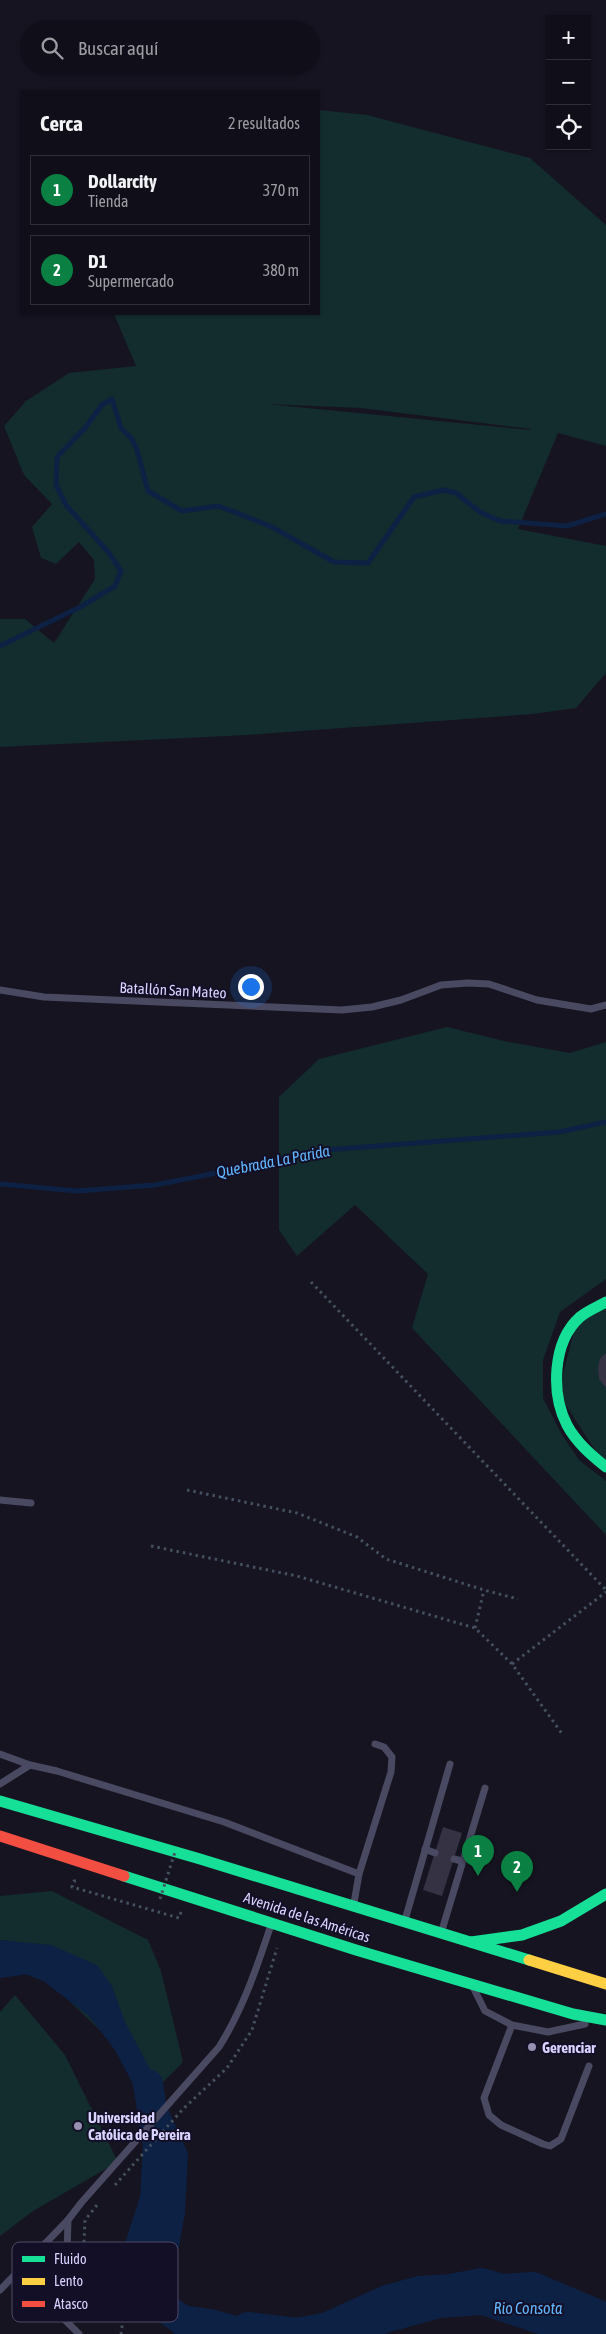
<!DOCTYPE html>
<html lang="es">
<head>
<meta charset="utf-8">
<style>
  body { margin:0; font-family:"Asap Condensed",sans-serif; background:#1e1d26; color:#f1f3f6 }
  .controls { position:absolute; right:15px; top:15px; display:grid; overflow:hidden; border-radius:0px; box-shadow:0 1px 4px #0004 }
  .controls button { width:45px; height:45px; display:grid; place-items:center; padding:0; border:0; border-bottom:1px solid #302f38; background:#100f19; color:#f1f3f6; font:25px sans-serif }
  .you { position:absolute; left:250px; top:986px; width:18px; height:18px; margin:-12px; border:4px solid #fff; border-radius:50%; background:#1a73e8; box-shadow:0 0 0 8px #1a73e833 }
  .badge { display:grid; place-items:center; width:32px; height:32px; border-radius:50%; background:#0b8043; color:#fff; font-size:16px; font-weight:700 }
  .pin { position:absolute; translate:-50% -41px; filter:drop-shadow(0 1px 2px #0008) }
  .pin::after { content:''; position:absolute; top:26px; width:18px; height:15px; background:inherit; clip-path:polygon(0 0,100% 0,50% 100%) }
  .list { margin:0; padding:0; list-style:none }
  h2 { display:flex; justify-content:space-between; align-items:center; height:65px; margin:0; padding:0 20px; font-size:21px }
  h2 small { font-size:16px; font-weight:400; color:#9c9ca2 }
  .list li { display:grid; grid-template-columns:32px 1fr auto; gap:15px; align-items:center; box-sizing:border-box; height:70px; margin:0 10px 10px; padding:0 10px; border:1px solid #302f38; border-radius:0px }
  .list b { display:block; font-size:19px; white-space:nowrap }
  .list p { margin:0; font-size:16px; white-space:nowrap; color:#9c9ca2 }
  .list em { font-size:16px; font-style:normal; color:#9c9ca2 }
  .icon { flex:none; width:28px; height:28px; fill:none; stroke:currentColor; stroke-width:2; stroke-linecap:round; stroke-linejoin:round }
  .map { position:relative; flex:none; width:606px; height:2334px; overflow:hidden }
  .search { position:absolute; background:#100f19; box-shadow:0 1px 4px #0004; left:20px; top:20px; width:300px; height:55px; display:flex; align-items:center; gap:12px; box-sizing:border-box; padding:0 18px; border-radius:28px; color:#9c9ca2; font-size:19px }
  .panel { position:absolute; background:#100f19; box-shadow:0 1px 4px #0004; left:20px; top:90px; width:300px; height:225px; border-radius:0px }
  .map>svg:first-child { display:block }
</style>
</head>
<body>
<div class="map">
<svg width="606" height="2334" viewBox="0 0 606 2334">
  <rect width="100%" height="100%" fill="#161421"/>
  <g fill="#132c2d" fill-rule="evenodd">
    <path d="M319,110L367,115L530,158L606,225V446L558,433L518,529L606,546V673L576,708L533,714L247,735L0,747V619H25L54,643L95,579L94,560L79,542L56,564L41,558L32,527L52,504L24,475L4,426L26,401L69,373L136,366L114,314H319ZM267,404L361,408L531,429L530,430Z"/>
    <path d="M447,1027L504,1041L570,1053L606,1042V1279L560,1312L543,1360V1398L562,1435L579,1460L606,1481V1535L412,1328L428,1274L355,1205L297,1256L279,1230V1097L319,1059Z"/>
    <path d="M606,1302V1467L558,1393L577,1320Z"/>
    <path d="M52,1891L148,1940L161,1971L183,2062L158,2087L8,1941L0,1940V1896Z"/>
    <path d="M15,1995L65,2055L118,2162L33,2211L0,2236V2012Z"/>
  </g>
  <path fill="#0d2144" d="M0,1940L51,1945L97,1965L112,1986L125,2022L148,2065L188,2153L185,2213L177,2257L163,2295L183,2320L242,2333L277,2331L314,2317L387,2300L482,2283L533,2287L582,2307L606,2325V2334H538L481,2315L441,2318L383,2334H175L149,2309L145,2292L153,2258L142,2236L169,2152L115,2050L85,2011L74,1987L51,1968L29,1959L0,1963Z"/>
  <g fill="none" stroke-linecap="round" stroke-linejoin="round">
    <g stroke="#0d2144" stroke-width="5">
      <path d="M0,646L80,607L115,586L121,571L109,553L66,505L56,485L57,457L85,428L102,405L112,399L121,428L132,439L137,450L148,491L182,511L218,506L237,513L272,527L334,562L368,563L414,497L443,490L456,493L480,512L500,521L567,526L606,514"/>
      <path d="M0,1184L77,1191L155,1185L247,1167L313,1151L559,1132L606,1122"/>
    </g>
    <g stroke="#0d2144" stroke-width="30">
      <path d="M0,1963L29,1959L51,1968L95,2002"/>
      <path d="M148,2084L158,2146L155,2199L135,2261L145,2292L155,2302L183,2320L210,2324L242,2333L248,2327L297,2333L328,2327L387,2300L420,2291L450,2289L482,2283L502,2289L533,2287L606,2318"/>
    </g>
  </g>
  <g fill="#343243">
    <path d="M606,1353V1388L599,1379L598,1368L600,1358Z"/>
    <path d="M443,1827L462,1833L442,1896L423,1890Z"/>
  </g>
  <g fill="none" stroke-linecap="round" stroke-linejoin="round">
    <g stroke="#44505f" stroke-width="3" stroke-dasharray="2.5 4" stroke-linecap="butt">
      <path d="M311,1282L606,1590"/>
      <path d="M187,1490L297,1513L357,1537L386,1559L484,1590L518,1599"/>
      <path d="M151,1546L297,1576L475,1628L512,1664L563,1735"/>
      <path d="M475,1628L484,1590"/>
      <path d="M512,1664L606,1592"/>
      <path d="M76,1881H74L72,1887L179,1918L181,1912"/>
      <path d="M115,2185L183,2109L227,2068L252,2030L277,1948"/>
      <path d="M97,2205L85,2220L83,2266L125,2306L121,2334"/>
    </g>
    <g stroke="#4a4962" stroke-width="7">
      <path d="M0,990L44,997L342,1010L372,1007L401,1000L441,985L468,983L489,984L537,1000L591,1009L606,1005"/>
      <path d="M0,1500L31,1503"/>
      <path d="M0,1754L30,1765"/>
      <path d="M0,1784L30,1765L57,1771L224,1822L359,1874L354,1903"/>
      <path d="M425,1849L435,1853"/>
      <path d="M454,1859L462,1861"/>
      <path d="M359,1874L391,1772L392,1757L384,1747L375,1744"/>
      <path d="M405,1920L450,1764"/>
      <path d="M442,1930L485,1788"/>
      <path d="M474,1989L485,2011L512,2025L548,2032L585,2024"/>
      <path d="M512,2025L484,2098L489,2115L501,2125L543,2144L550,2146L561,2139L589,2066"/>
      <path d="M68,2220L65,2320L79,2334"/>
      <path d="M0,2290L68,2220L81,2203L219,2047C243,2009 257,1967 271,1925"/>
    </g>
    <g stroke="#16e098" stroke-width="11">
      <path d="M606,1302C597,1307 587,1311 580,1317C552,1342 551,1394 567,1425C576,1442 591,1455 606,1467"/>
      <path d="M0,1801L200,1859L529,1960"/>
      <path d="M124,1876L356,1950L573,2014L606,2020"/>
      <path d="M471,1942L522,1935L561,1921L606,1894"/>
    </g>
    <path stroke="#ffcf43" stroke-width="11" d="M529,1960L606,1984"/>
    <path stroke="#f24e42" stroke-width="11" d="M0,1836L124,1876"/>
    <path stroke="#44505f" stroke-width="3" stroke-dasharray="2.5 4" stroke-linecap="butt" d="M160,1899L175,1852"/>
  </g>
  <g fill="#9591b1" stroke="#130f26" stroke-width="2">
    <circle cx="532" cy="2047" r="5"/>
    <circle cx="78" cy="2126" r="5"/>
  </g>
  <g text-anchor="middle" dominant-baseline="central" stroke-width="4" stroke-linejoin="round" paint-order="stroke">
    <g font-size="15" fill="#d9d4ff" stroke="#130f26">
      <text transform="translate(173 990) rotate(3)">Batallón San Mateo</text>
      <text transform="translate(307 1917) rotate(18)">Avenida de las Américas</text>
    </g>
    <g font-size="15" font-weight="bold" fill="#d9d4ff" stroke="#130f26" text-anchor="start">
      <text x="542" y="2047">Gerenciar</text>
      <text x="88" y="2117">Universidad<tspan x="88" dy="17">Católica de Pereira</tspan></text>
    </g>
    <g font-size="16" font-style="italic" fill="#62b6ff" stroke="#130f26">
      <text transform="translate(273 1161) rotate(-11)">Quebrada La Parida</text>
      <text x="528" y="2308">Rio Consota</text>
    </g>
  </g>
  <rect x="12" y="2242" width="166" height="80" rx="8" fill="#130f26" stroke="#4e4a67" stroke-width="1"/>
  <rect x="22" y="2256" width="23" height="6" fill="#16e098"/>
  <rect x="22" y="2278" width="23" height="7" fill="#ffcf43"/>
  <rect x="22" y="2301" width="23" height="6" fill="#f24e42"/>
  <g font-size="14" fill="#d9d4ff">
    <text x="54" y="2264">Fluido</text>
    <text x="54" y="2286">Lento</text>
    <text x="54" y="2309">Atasco</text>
  </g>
</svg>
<div class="controls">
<button>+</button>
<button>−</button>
<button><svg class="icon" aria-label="locate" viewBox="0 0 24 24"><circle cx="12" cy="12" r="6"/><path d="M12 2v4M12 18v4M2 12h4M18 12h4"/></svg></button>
</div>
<div class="you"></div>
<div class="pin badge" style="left:478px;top:1876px">1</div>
<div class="pin badge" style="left:517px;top:1892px">2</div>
<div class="search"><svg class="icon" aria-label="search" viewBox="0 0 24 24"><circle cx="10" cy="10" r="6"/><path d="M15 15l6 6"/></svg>Buscar aquí</div>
<section class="panel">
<h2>Cerca<small>2 resultados</small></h2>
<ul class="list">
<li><span class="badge">1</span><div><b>Dollarcity</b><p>Tienda</p></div><em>370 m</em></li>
<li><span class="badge">2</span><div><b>D1</b><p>Supermercado</p></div><em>380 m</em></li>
</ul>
</section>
</div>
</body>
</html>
